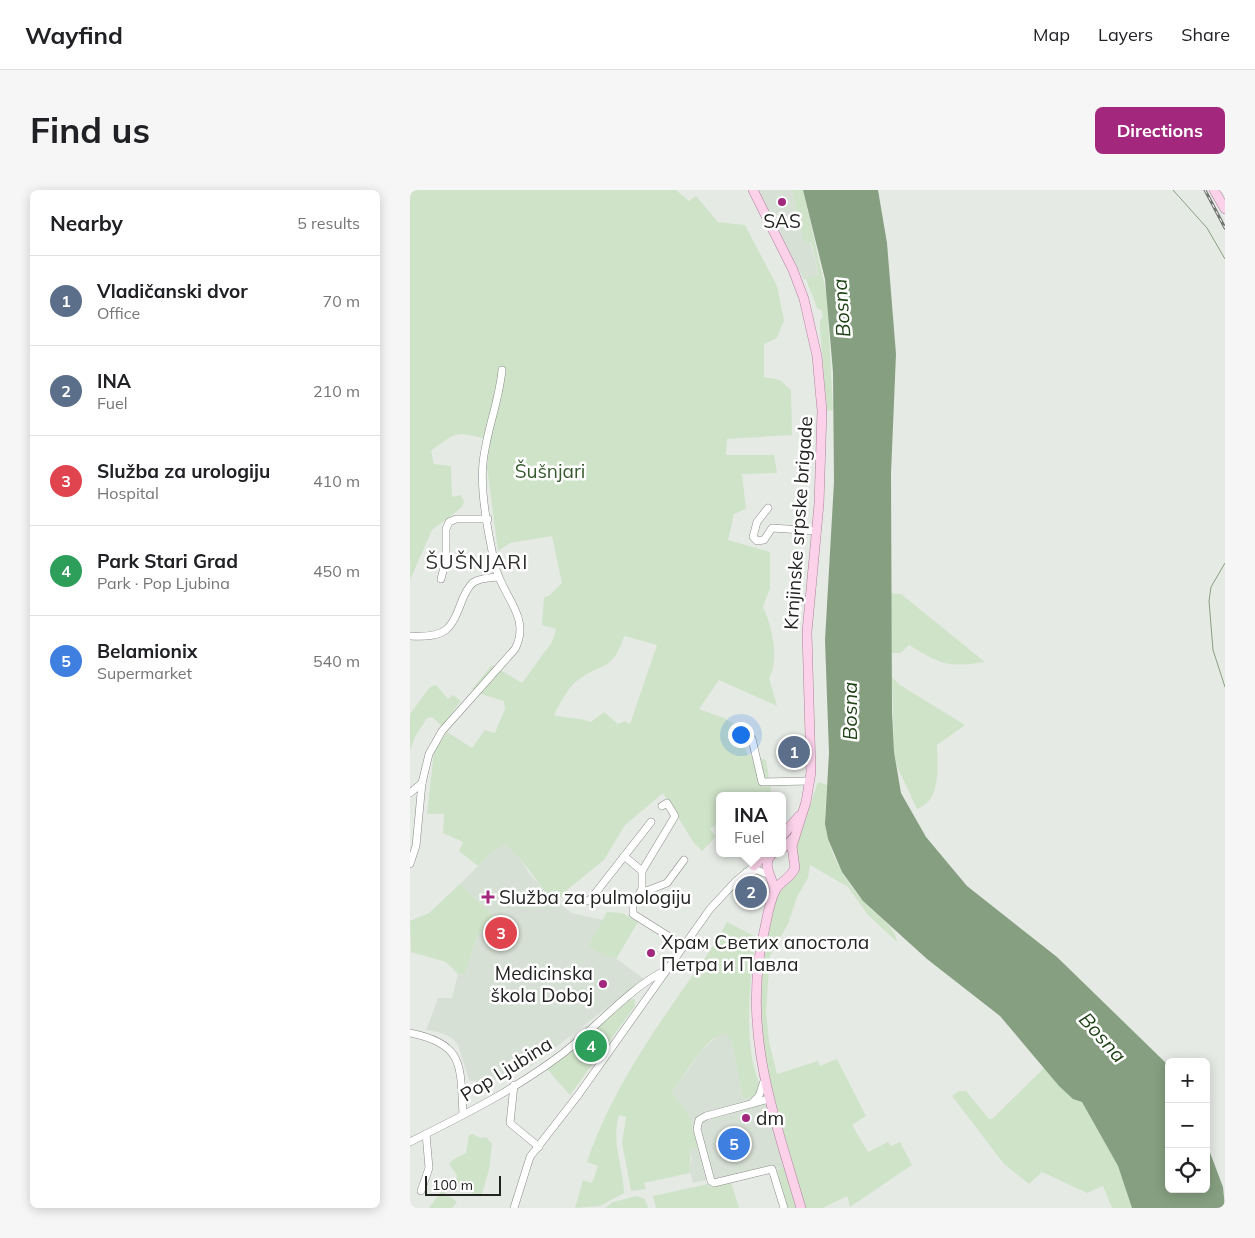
<!DOCTYPE html>
<html lang="en">
<head>
<meta charset="utf-8">
<style>
  body { margin:0; font-family:Mulish,sans-serif; background:#f6f6f6; color:#202124 }
  .controls { position:absolute; right:15px; bottom:15px; display:grid; overflow:hidden; border-radius:8px; box-shadow:0 2px 12px #0003 }
  .controls button { width:45px; height:45px; display:grid; place-items:center; padding:0; border:0; border-bottom:1px solid #e0e0e0; background:#fff; color:#202124; font:25px sans-serif }
  .scale { position:absolute; left:15px; bottom:12px; width:76px; box-sizing:border-box; padding-left:5px; border:2px solid #232422; border-top:0; font-size:14px; line-height:18px; white-space:nowrap; color:#232422; -webkit-text-stroke:4px #fff; paint-order:stroke }
  .you { position:absolute; left:330px; top:544px; width:18px; height:18px; margin:-12px; border:4px solid #fff; border-radius:50%; background:#1a73e8; box-shadow:0 0 0 8px #1a73e833 }
  .badge { display:grid; place-items:center; width:32px; height:32px; border-radius:50%; background:#a2277d; color:#fff; font-size:16px; font-weight:700 }
  .pin { position:absolute; translate:-50% -50%; border:2px solid #fff; box-shadow:0 1px 5px #0006 }
  .popup { position:absolute; left:306px; top:602px; width:70px; height:65px; box-sizing:border-box; display:grid; place-content:center; border-radius:8px; background:#fff; filter:drop-shadow(0 1px 4px #0005); font-size:16px; white-space:nowrap; color:#757577 }
  .popup b { font-size:19px; color:#202124 }
  .popup::after { content:''; position:absolute; left:50%; top:100%; margin-left:-10px; border:10px solid transparent; border-top-color:#fff }
  .list { margin:0; padding:0; list-style:none }
  h2 { display:flex; justify-content:space-between; align-items:center; height:65px; margin:0; padding:0 20px; font-size:21px }
  h2 small { font-size:16px; font-weight:400; color:#757577 }
  .list li { display:grid; grid-template-columns:32px 1fr auto; gap:15px; align-items:center; box-sizing:border-box; height:90px; padding:0 20px; border-top:1px solid #e0e0e0 }
  .list b { display:block; font-size:19px; white-space:nowrap }
  .list p { margin:0; font-size:16px; white-space:nowrap; color:#757577 }
  .list em { font-size:16px; font-style:normal; color:#757577 }
  .icon { flex:none; width:28px; height:28px; fill:none; stroke:currentColor; stroke-width:2; stroke-linecap:round; stroke-linejoin:round }
  .map { position:relative; flex:none; width:815px; height:1018px; overflow:hidden; border-radius:8px }
  header { display:flex; align-items:center; gap:30px; box-sizing:border-box; height:70px; padding:0 25px; background:#fff; border-bottom:1px solid #e0e0e0 }
  header strong { font-size:24px }
  nav { display:flex; gap:28px; margin-inline-start:auto; font-size:18px }
  .intro { display:flex; align-items:center; justify-content:space-between; box-sizing:border-box; height:120px; padding:0 30px }
  h1 { margin:0; font-size:35px }
  .button { padding:12px 22px; border-radius:8px; background:#a2277d; color:#fff; font-size:18px; font-weight:700 }
  main { display:flex; gap:30px; padding:0 30px }
  aside { flex:1; background:#fff; border-radius:8px; box-shadow:0 2px 12px #0003 }
  .map>svg:first-child { display:block }
</style>
</head>
<body>
<header>
<strong>Wayfind</strong>
<nav><a>Map</a><a>Layers</a><a>Share</a></nav>
</header>
<div class="intro"><h1>Find us</h1><a class="button">Directions</a></div>
<main>
<aside>
<h2>Nearby<small>5 results</small></h2>
<ul class="list">
<li><span class="badge" style="background:#5c6f8a">1</span><div><b>Vladičanski dvor</b><p>Office</p></div><em>70 m</em></li>
<li><span class="badge" style="background:#5c6f8a">2</span><div><b>INA</b><p>Fuel</p></div><em>210 m</em></li>
<li><span class="badge" style="background:#e0444e">3</span><div><b>Služba za urologiju</b><p>Hospital</p></div><em>410 m</em></li>
<li><span class="badge" style="background:#2e9e5b">4</span><div><b>Park Stari Grad</b><p>Park · Pop Ljubina</p></div><em>450 m</em></li>
<li><span class="badge" style="background:#3f7fe0">5</span><div><b>Belamionix</b><p>Supermarket</p></div><em>540 m</em></li>
</ul>
</aside>
<div class="map">
<svg width="815" height="1018" viewBox="0 0 815 1018">
  <rect width="100%" height="100%" fill="#e6eae5"/>
  <g fill="#d7e0d5">
    <path d="M346,0H382L394,53L400,52L409,86L394,90Z"/>
    <path d="M94,654L105,661L121,686L147,712L162,723L193,730L178,756L203,766L234,789L120,877L117,867L83,891L68,893L59,890L48,855L42,848L31,843L16,840L28,808H42L48,784H55L67,746L86,728L50,694L82,662Z"/>
    <path d="M311,843L319,845L322,852L333,909L346,906L351,897L375,977L299,998L297,990L283,993L279,978L282,969L280,959L288,956L279,924L262,903L291,861Z"/>
  </g>
  <g fill="#cfe3c9" fill-rule="evenodd">
    <path d="M0,0H266L279,11L286,6L308,32L335,35L367,96L374,130L367,148L354,154V187L370,190L381,200L382,245L317,249L316,265H364L367,283L332,284L336,319L324,324L318,350L360,362V398L353,417C362,436 370,470 359,488L367,516L309,490L289,519L314,528L330,538L337,564L356,570L362,606H310V632L300,639L306,647L292,661L284,653L253,603L215,635L194,670L157,700L147,712C126,695 115,669 95,654L82,662L68,676L49,661L53,652L33,643L34,624H17L24,561L37,542L62,558L75,540L85,543L95,519L94,511L71,504L62,499L82,475L112,493L142,452L146,439L132,435L134,407L139,406L152,393L142,346L100,353L88,361L77,277L80,250C46,242 49,240 21,261L24,274L41,276L42,307L51,305L54,312L51,318L22,340L0,390ZM214,446L247,455L220,534L215,531L208,534L194,522L181,532C168,527 157,529 144,525C149,515 159,496 168,490C192,472 203,482 214,446Z"/>
    <path d="M382,0H393L417,106L423,220L417,221L410,140V130L413,127L412,121L407,118L396,89L409,85L401,52L394,53Z"/>
    <path d="M481,403L491,404L575,472C538,478 530,474 499,455L491,463H482Z"/>
    <path d="M482,487L490,495L555,535L527,555C527,577 532,610 507,619L487,576L484,562Z"/>
    <path d="M26,495L38,509L43,505L51,511L32,536L22,527L17,528L5,547L0,560V524L20,497Z"/>
    <path d="M408,592L417,595C416,612 413,632 418,649C424,671 438,695 454,712C465,725 485,735 487,752L458,725L438,697L400,675L398,688L387,707L378,734L360,766L356,821L359,852L367,884L408,871L410,876L427,869L456,926L442,935L458,962L478,952L481,956L490,952L502,975L440,1017L437,1006L413,1018H395C369,925 330,824 361,728C364,719 366,707 371,699C376,693 382,689 388,684C388,673 385,665 387,654Z"/>
    <path d="M50,694L86,728L67,746L55,784H48L36,772L1,762L0,731L19,723Z"/>
    <path d="M197,722L212,723L228,732L206,769L203,766L200,768L178,756Z"/>
    <path d="M317,732L346,747C340,788 332,859 351,897L346,906L333,909L322,852L316,844C298,842 272,889 262,903L279,924L288,957L280,959C282,970 278,975 280,983L234,993L236,999L221,1001L212,953L216,927L209,925C201,954 213,974 214,1003L190,1016L165,1018L173,990L182,993L188,976L177,972C198,910 234,855 271,802C287,779 304,757 317,732Z"/>
    <path d="M220,809H225V816L160,905L137,879L157,865Z"/>
    <path d="M635,877C647,890 654,906 672,912L708,976L722,1018H702L693,996L677,1003L632,982L619,994L594,974L542,906L549,901H556L579,929H582Z"/>
    <path d="M63,944L70,948L76,947L82,954L79,980L71,1007L45,995L47,985L39,974L44,969L56,963L59,945Z"/>
    <path d="M375,977L387,1018H378L367,980Z"/>
    <path d="M321,992L329,1018H246L243,1006L298,994L299,998Z"/>
    <path d="M32,1000L47,1012L42,1018H19Z"/>
    <path d="M227,1006L235,1009L238,1018H195L203,1012Z"/>
  </g>
  <path fill="#869f80" d="M393,0H468L477,53L486,164L481,283L482,522L484,562L491,603L516,647L557,696L647,767L758,875L759,999H796V952L813,997L815,1018H722L708,976L672,912L663,909L649,896L590,826L517,769L453,711L432,682L418,649L415,634L419,563L415,450L424,292L423,182L415,89Z"/>
  <g fill="none" stroke-linecap="round" stroke-linejoin="round">
    <g stroke="#869f80" stroke-width="1">
      <path d="M763,0L797,38L815,69"/>
      <path d="M815,373L801,397L799,411L803,460L815,497"/>
    </g>
    <g stroke="#888b87" stroke-width="8">
      <g id="minor">
        <path d="M358,318L347,332L343,347L347,351L354,350L362,338L407,341"/>
        <path d="M31,389L36,369V339L39,332L46,329H78"/>
        <path d="M0,446C37,448 41,440 53,408C56,402 59,395 64,392C71,388 80,388 87,387"/>
        <path d="M342,549L352,592L400,591"/>
        <path d="M0,603L12,593"/>
        <path d="M214,666L232,681V699L223,715V724L274,756"/>
        <path d="M0,674L6,656L12,593L19,564L32,541L105,459C122,427 91,405 85,375C79,348 70,300 73,273C76,242 89,212 92,180"/>
        <path d="M232,681L265,626L257,613L252,616"/>
        <path d="M337,682L347,680L360,685"/>
        <path d="M231,703L257,693L274,670"/>
        <path d="M176,711L180,710L241,632"/>
        <path d="M0,843C55,854 50,876 53,924"/>
        <path d="M104,895L100,933L129,957"/>
        <path d="M359,909L296,926L289,930L287,939L301,991L304,993L362,979L374,1018"/>
        <path d="M343,912L349,906L354,891"/>
        <path d="M0,952C52,926 106,899 152,864C185,839 219,798 256,780"/>
        <path d="M11,1001L19,978L16,944"/>
        <path d="M104,1018L120,967L169,904L300,719L326,691L348,673"/>
      </g>
    </g>
    <g stroke="#ad829b" stroke-width="10">
      <g id="major">
        <path d="M343,0L383,80L394,109L407,166L412,221L409,314L397,442L401,582L396,612L382,656L385,678C381,688 369,692 365,701C359,713 357,729 354,742C331,840 364,925 391,1018"/>
        <path d="M804,0L815,19"/>
        <path d="M372,646L389,626"/>
        <path d="M372,659L384,648"/>
        <path d="M363,663C350,675 363,687 365,701"/>
        <path d="M344,676L356,663"/>
      </g>
    </g>
    <use href="#minor" stroke="#fff" stroke-width="7"/>
    <use href="#major" stroke="#fbd2ea" stroke-width="9"/>
    <g stroke="#717370" stroke-width="3">
      <path id="rail" d="M795,0L815,38"/>
    </g>
    <use href="#rail" stroke="#fff" stroke-width="1" stroke-dasharray="4" stroke-linecap="butt"/>
  </g>
  <g fill="#a2277d" stroke="#fff" stroke-width="2">
    <circle cx="372" cy="12" r="5"/>
    <path d="M75.5 699.5h5v5h5v5h-5v5h-5v-5h-5v-5h5z"/>
    <circle cx="241" cy="763" r="5"/>
    <circle cx="193" cy="794" r="5"/>
    <circle cx="336" cy="928" r="5"/>
  </g>
  <g text-anchor="middle" dominant-baseline="central" stroke-width="5" stroke-linejoin="round" paint-order="stroke">
    <g font-size="19" fill="#232422" stroke="#fff" text-anchor="start">
      <text x="372" y="31" text-anchor="middle">SAS</text>
      <text x="89" y="707">Služba za pulmologiju</text>
      <text x="251" y="752">Храм Светих апостола<tspan x="251" dy="22">Петра и Павла</tspan></text>
      <text x="183" y="783" text-anchor="end">Medicinska<tspan x="183" dy="22">škola Doboj</tspan></text>
      <text x="346" y="928">dm</text>
    </g>
    <g font-size="19" fill="#365a2d" stroke="#fff">
      <text x="140" y="281">Šušnjari</text>
    </g>
    <g font-size="19" fill="#232422" stroke="#fff">
      <text transform="translate(388 333) rotate(-86)">Krnjinske srpske brigade</text>
      <text transform="translate(96 879) rotate(-32)">Pop Ljubina</text>
    </g>
    <g font-size="20" font-style="italic" fill="#1f4216" stroke="#fff">
      <text transform="translate(431 118) rotate(-94)">Bosna</text>
      <text transform="translate(439 521) rotate(-90)">Bosna</text>
      <text transform="translate(693 847) rotate(48)">Bosna</text>
    </g>
    <g font-size="20" letter-spacing="1" fill="#2d302c" stroke="#fff">
      <text x="67" y="371">ŠUŠNJARI</text>
    </g>
  </g>
</svg>
<div class="controls">
<button>+</button>
<button>−</button>
<button><svg class="icon" aria-label="locate" viewBox="0 0 24 24"><circle cx="12" cy="12" r="6"/><path d="M12 2v4M12 18v4M2 12h4M18 12h4"/></svg></button>
</div>
<div class="scale">100 m</div>
<div class="you"></div>
<div class="pin badge" style="left:384px;top:562px;background:#5c6f8a">1</div>
<div class="pin badge" style="left:341px;top:702px;background:#5c6f8a">2</div>
<div class="popup"><b>INA</b>Fuel</div>
<div class="pin badge" style="left:91px;top:743px;background:#e0444e">3</div>
<div class="pin badge" style="left:181px;top:856px;background:#2e9e5b">4</div>
<div class="pin badge" style="left:324px;top:954px;background:#3f7fe0">5</div>
</div>
</main>
</body>
</html>
